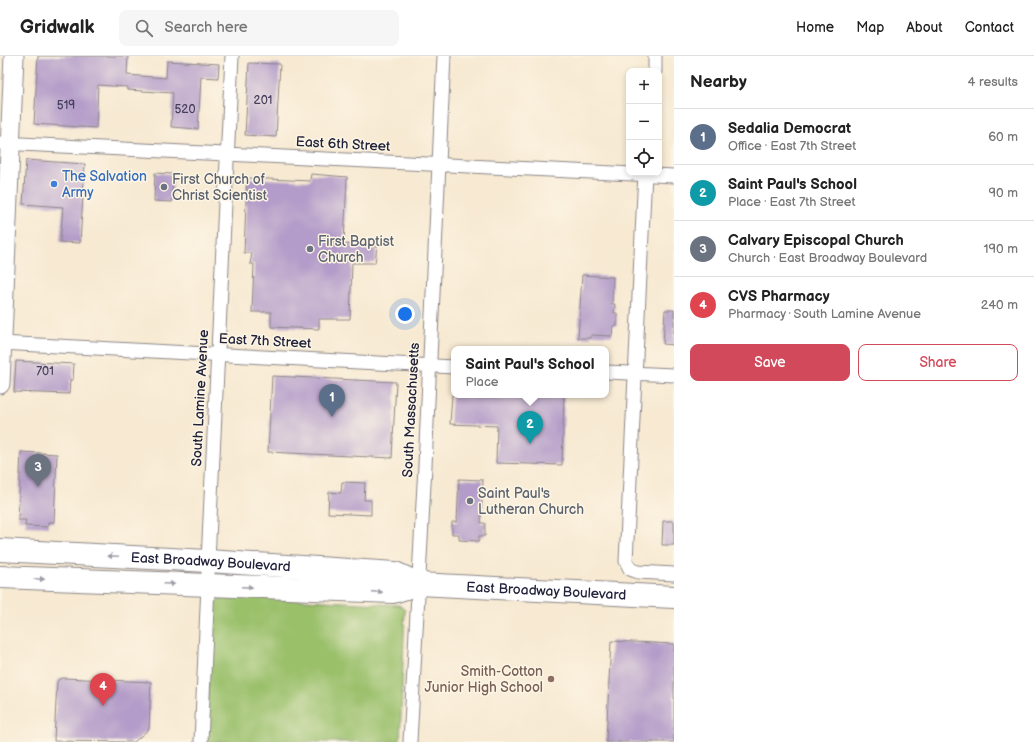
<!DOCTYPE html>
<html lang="en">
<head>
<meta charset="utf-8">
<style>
  body { margin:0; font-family:"Balsamiq Sans",sans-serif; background:#f6f6f6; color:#222 }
  .controls { position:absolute; right:12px; top:12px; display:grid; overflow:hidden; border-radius:8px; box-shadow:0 2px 6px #0003 }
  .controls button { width:36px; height:36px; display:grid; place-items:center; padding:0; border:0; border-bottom:1px solid #e0e0e0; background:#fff; color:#222; font:20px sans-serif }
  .you { position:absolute; left:405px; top:258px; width:14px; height:14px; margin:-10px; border:3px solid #fff; border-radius:50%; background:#1a73e8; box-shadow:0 0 0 6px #1a73e833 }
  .badge { display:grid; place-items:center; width:26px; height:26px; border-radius:50%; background:#d1495b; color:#fff; font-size:13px; font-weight:700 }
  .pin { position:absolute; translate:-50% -33px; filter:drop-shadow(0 1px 2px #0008) }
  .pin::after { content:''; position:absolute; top:21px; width:14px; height:12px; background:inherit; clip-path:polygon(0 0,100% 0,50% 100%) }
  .popup { position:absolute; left:451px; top:290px; width:158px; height:52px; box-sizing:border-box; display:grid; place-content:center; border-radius:8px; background:#fff; filter:drop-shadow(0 1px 3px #0005); font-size:13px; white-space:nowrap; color:#767676 }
  .popup b { font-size:15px; color:#222 }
  .popup::after { content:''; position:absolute; left:50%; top:100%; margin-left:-8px; border:8px solid transparent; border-top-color:#fff }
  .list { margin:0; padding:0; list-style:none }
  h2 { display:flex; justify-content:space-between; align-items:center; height:52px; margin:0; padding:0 16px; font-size:17px }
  h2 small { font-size:13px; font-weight:400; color:#767676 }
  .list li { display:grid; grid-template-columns:26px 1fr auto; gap:12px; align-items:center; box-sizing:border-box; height:56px; padding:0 16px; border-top:1px solid #e0e0e0 }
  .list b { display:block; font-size:15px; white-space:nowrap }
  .list p { margin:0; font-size:13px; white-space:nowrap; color:#767676 }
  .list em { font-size:13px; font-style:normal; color:#767676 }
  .actions { display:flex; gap:8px; padding:12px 16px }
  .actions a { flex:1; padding:9px 0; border:1px solid #d1495b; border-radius:8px; text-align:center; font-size:14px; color:#d1495b }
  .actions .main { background:#d1495b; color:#fff }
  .icon { flex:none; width:22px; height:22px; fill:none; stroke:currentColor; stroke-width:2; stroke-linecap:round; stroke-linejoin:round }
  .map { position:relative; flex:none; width:674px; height:686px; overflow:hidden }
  header { display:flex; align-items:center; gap:24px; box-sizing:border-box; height:56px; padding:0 20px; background:#fff; border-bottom:1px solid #e0e0e0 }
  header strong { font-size:19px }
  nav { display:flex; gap:22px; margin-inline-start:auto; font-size:14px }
  .search { width:280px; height:36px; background:#f6f6f6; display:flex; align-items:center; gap:10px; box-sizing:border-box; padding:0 14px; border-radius:8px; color:#767676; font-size:15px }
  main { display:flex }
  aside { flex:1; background:#fff }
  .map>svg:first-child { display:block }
</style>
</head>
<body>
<header>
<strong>Gridwalk</strong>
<div class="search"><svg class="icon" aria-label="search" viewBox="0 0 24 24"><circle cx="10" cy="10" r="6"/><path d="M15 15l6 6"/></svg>Search here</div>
<nav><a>Home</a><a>Map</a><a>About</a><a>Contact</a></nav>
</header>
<main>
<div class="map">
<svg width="674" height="686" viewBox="0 0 674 686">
  <rect width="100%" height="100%" fill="#fcf5e5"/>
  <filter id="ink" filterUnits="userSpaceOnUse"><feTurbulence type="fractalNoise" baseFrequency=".025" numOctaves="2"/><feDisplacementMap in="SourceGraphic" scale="8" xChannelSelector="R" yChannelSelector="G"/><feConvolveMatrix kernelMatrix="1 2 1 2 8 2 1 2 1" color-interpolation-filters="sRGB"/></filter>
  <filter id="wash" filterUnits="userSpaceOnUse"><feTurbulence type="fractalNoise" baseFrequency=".012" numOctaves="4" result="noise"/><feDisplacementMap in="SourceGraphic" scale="16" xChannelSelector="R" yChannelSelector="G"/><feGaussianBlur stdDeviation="0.9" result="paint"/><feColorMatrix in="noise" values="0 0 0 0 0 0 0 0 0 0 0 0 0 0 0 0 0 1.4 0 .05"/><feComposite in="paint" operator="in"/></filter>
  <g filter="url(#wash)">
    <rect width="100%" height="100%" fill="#f7e9d2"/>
    <path fill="#9ac06b" stroke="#5e7153" d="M230,540L399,549L405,554L400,686H205L213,549L219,543Z"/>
    <g id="blocks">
      <g fill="#b39cc9">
        <path d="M38,0H128L127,19L166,22L167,5L219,8L218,22L201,21L198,73L171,71L173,37L127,34V31L98,29L96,72L34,68Z"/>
        <path d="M249,7L280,8L276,81L245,79Z"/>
        <path d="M26,104L85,108L80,187L60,186L63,151L23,148Z"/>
        <path d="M155,117L173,118L172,146L154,145Z"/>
        <path d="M311,118L347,121L344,188L377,190L375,207H352L350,263H319V273L271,271V256H252L254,208H250L252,197H244L247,122L310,125Z"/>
        <path d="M582,219L613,221L612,248H615L614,257H617V270H613L612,280L591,279V282H578Z"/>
        <path d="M665,254H674V289L663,288Z"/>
        <path d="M16,305L74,308L73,324H70L69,338L14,336Z"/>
        <path d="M272,320L396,326L392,402L268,396Z"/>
        <path d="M452,339H564L562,409L496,407L497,370L450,368Z"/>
        <path d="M21,396L57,398L54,466H48V471L25,470L26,464H18Z"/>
        <path d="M459,423L483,424L481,467H485V480H479V485L459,484V478H452V466H457Z"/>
        <path d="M342,426L365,427L364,444H371V459L328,457L329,436L341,437Z"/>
        <path d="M663,465H674V489H662Z"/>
        <path d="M611,585L674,588V686H606Z"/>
        <path d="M63,622L151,626L149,673L134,686L54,685L57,626L59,623Z"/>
      </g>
    </g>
  </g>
  <g filter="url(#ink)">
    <use href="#blocks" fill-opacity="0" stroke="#8c8686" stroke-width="1"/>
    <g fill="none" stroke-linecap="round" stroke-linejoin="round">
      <g stroke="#8c8686" stroke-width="15">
        <g id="minor">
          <path d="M655,15V0"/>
          <path d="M0,87L674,120"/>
          <path d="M645,117L626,505L630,513L638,516L674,518"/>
          <path d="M0,287L454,311"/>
          <path d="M606,316L674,319"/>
          <path d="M201,686L208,529V505L232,0"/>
          <path d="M410,686L425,410L444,0"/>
        </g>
      </g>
      <g stroke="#8c8686" stroke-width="21">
        <path id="secondary" d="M0,328L14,0"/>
      </g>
      <g stroke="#8c8686" stroke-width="24">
        <g id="trunk">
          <path id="s1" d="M0,494L208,505L395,517L419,528"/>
          <path id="s2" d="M0,521L393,536L419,528L674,541"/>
        </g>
      </g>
      <use href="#minor" stroke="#fff" stroke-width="13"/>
      <use href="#secondary" stroke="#fff" stroke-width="19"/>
      <use href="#trunk" stroke="#fff" stroke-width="22"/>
    </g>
    <defs><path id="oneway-solid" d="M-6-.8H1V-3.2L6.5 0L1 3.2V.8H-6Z"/></defs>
    <g fill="#9c9ca7">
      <use href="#oneway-solid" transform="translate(113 500) rotate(-177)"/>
      <use href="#oneway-solid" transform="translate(39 523) rotate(2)"/>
      <use href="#oneway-solid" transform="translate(169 528) rotate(2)"/>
      <use href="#oneway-solid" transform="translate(247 531) rotate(2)"/>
      <use href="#oneway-solid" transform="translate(377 536) rotate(2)"/>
    </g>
  </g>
  <circle fill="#3f7fe0" stroke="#fcf5e5" stroke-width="1.5" cx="54" cy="128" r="4"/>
  <g fill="#6b7280" stroke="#fcf5e5" stroke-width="1.5">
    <circle cx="164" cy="131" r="4"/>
    <circle cx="310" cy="193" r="4"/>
    <circle cx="470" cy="445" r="4"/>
  </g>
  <circle fill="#8d6e63" stroke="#fcf5e5" stroke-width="1.5" cx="551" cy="623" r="4"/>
  <g text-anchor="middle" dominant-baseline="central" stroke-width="3" stroke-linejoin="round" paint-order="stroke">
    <g font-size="12" fill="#46405e">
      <text x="263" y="44">201</text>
      <text x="66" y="49">519</text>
      <text x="185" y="53">520</text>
      <text x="45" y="315">701</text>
    </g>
    <g font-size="14" fill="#22223b" stroke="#fcf5e5">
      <text transform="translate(343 88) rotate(3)">East 6th Street</text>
      <text transform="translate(265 285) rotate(3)">East 7th Street</text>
      <text transform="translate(200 342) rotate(-87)">South Lamine Avenue</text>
      <text transform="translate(411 354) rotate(-87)">South Massachusetts</text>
      <text stroke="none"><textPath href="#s1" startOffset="211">East Broadway Boulevard</textPath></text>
      <text stroke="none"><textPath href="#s2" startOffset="548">East Broadway Boulevard</textPath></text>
    </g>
    <g font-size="14" fill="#366cbe" stroke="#fcf5e5" text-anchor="start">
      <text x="62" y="120">The Salvation<tspan x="62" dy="16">Army</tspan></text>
    </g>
    <g font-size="14" fill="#5b616d" stroke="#fcf5e5" text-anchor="start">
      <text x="172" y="123">First Church of<tspan x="172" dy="16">Christ Scientist</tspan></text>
      <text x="318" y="185">First Baptist<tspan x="318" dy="16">Church</tspan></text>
      <text x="478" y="437">Saint Paul's<tspan x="478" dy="16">Lutheran Church</tspan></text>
    </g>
    <g font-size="14" fill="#785e54" stroke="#fcf5e5" text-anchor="end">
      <text x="543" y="615">Smith-Cotton<tspan x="543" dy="16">Junior High School</tspan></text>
    </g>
  </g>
</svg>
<div class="controls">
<button>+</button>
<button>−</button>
<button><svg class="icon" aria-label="locate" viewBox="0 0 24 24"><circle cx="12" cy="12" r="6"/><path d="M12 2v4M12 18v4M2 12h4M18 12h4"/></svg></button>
</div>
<div class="you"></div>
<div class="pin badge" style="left:332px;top:361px;background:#5c6f8a">1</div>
<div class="pin badge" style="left:530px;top:388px;background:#0f9aa8">2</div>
<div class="popup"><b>Saint Paul's School</b>Place</div>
<div class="pin badge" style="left:38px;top:431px;background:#6b7280">3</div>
<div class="pin badge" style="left:103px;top:650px;background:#e0444e">4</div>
</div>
<aside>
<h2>Nearby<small>4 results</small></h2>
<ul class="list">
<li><span class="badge" style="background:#5c6f8a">1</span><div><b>Sedalia Democrat</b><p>Office · East 7th Street</p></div><em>60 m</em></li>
<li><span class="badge" style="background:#0f9aa8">2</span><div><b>Saint Paul's School</b><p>Place · East 7th Street</p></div><em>90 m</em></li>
<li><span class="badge" style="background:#6b7280">3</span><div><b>Calvary Episcopal Church</b><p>Church · East Broadway Boulevard</p></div><em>190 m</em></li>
<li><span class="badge" style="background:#e0444e">4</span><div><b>CVS Pharmacy</b><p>Pharmacy · South Lamine Avenue</p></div><em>240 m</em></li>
</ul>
<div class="actions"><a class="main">Save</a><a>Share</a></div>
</aside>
</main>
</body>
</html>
